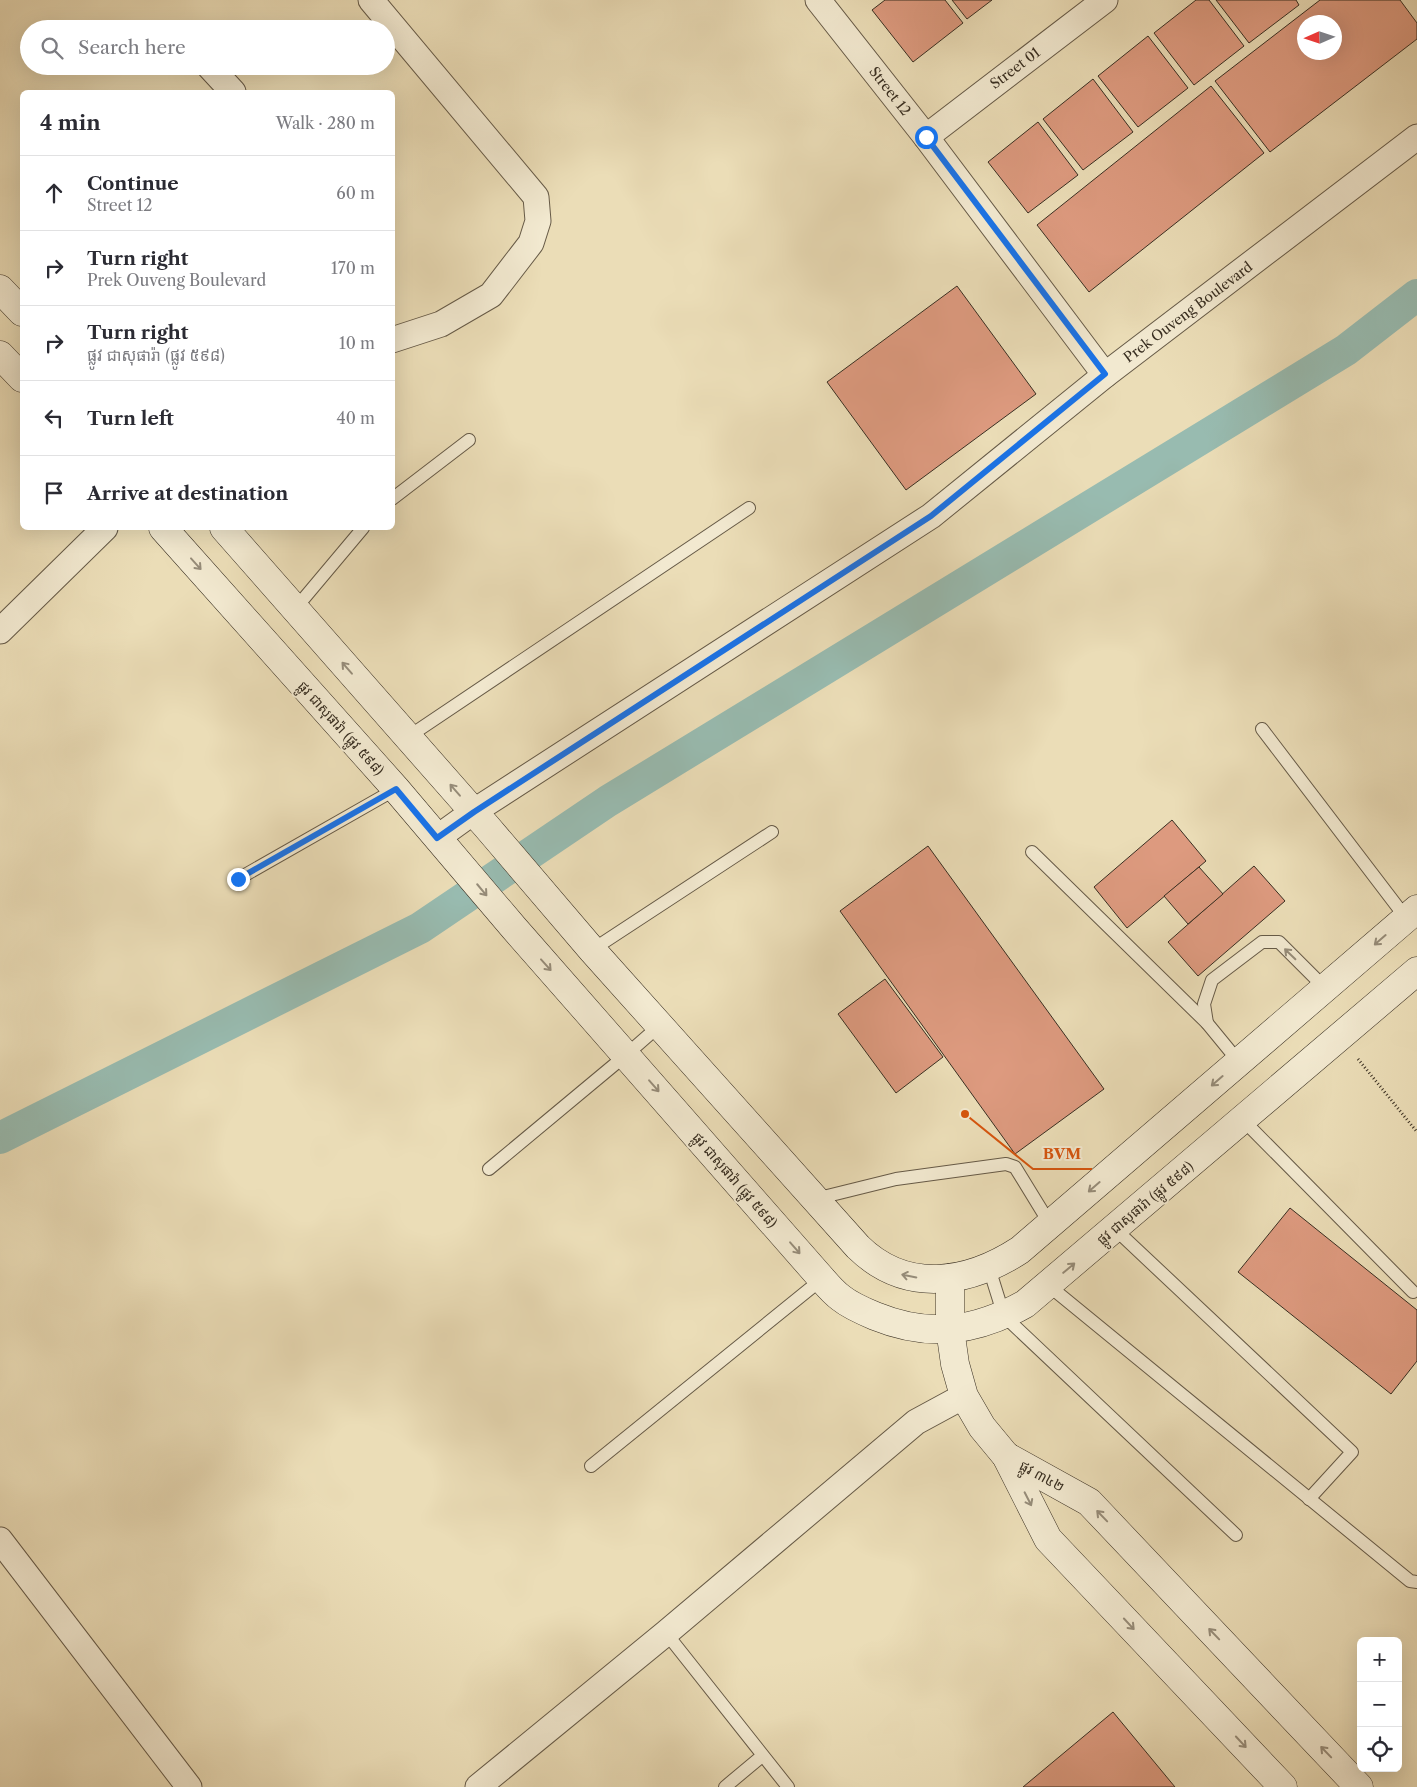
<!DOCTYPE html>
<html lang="en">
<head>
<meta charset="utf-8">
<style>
  body { margin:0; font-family:"Libre Caslon Text","Noto Sans Khmer",serif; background:#f7f7f7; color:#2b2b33 }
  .controls { position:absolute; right:15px; bottom:15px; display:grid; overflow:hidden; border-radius:8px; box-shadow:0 5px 20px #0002 }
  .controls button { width:45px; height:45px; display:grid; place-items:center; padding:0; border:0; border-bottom:1px solid #e1e1e2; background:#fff; color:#2b2b33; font:25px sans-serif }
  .compass { position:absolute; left:1297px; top:15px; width:45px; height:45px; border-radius:50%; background:#fff; box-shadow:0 5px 20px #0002; rotate:267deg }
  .stop { position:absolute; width:15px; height:15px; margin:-11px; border:4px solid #1a73e8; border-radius:50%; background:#fff }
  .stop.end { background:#1a73e8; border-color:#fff; box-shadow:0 1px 5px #0008 }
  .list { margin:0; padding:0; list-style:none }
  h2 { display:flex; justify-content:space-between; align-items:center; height:65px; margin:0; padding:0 20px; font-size:21px }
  h2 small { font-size:16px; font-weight:400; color:#7c7c81 }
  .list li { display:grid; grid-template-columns:32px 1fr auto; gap:15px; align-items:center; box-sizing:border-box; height:75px; padding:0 20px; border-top:1px solid #e1e1e2 }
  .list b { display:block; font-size:19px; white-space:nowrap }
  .list p { margin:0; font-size:16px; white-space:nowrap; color:#7c7c81 }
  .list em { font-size:16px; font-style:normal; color:#7c7c81 }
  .icon { flex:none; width:28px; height:28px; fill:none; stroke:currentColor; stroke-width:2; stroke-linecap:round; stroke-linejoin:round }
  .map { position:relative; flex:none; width:1417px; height:1787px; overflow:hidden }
  .search { position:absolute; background:#fff; box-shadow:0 5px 20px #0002; left:20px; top:20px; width:375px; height:55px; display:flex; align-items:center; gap:12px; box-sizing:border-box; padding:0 18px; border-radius:28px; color:#7c7c81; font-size:19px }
  .panel { position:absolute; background:#fff; box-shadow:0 5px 20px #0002; left:20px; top:90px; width:375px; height:440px; border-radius:8px }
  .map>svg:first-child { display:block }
</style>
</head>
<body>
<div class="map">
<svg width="1417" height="1787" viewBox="0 0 1417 1787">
  <rect width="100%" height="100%" fill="#ebddb7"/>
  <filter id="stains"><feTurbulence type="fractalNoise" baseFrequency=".004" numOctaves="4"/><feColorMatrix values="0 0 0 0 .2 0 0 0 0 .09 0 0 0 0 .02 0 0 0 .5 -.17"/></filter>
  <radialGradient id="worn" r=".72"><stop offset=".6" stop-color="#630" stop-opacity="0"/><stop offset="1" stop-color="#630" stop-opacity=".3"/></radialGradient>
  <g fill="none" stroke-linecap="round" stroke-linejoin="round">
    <path stroke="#98bbb0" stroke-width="32" d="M0,1138L420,928L608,801L1346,350L1417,295"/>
  </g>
  <g fill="#dd9a7f" stroke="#392f22" fill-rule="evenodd">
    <path d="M885,0H945L963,23L913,62L872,10Z"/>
    <path d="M952,0H992L967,19Z"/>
    <path d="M1196,0H1209L1244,46L1194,85L1154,33Z"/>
    <path d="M1216,0H1296L1299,5L1249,43Z"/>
    <path d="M1320,0H1400L1417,23V39L1270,152L1215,81ZM1304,22H1334V52H1304Z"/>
    <path d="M1148,36L1188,88L1138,127L1098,76Z"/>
    <path d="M1093,79L1133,132L1083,170L1043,119Z"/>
    <path d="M1211,86L1264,153L1089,292L1037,225Z"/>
    <path d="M1038,122L1078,175L1028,213L988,162Z"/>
    <path d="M957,286L1036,394L906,490L827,382Z"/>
    <path d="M1172,820L1206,861L1127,928L1094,887Z"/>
    <path d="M928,846L1104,1089L1015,1154L840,911Z"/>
    <path d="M1254,866L1285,901L1198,976L1168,942Z"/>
    <path d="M1199,867L1223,894L1188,924L1164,896Z"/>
    <path d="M885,979L943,1057L896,1093L838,1014Z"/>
    <path d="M1290,1208L1417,1310V1361L1391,1394L1238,1272Z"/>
    <path d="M1113,1712L1175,1787H1023Z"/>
  </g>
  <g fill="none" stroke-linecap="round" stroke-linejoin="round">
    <g stroke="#665a47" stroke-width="14">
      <g id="service">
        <path d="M392,499L469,440"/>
        <path d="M295,609L363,528"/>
        <path d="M1262,729L1406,918"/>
        <path d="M408,737L749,508"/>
        <path d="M1032,852L1207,1023L1239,1062"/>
        <path d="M238,879L396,789"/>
        <path d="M592,950L772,832"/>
        <path d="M1207,1023L1204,1004L1212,980L1262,942H1279L1325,988"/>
        <path d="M1243,1120L1413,1292"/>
        <path d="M489,1169L626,1055L659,1026"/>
        <path d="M815,1199L896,1179L1006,1164L1015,1167L1050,1224"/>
        <path d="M1115,1229L1352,1452L1309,1499"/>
        <path d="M989,1268L1004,1316L1236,1535"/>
        <path d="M1048,1285L1410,1581L1417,1582"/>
        <path d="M591,1466L822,1279"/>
        <path d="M666,1633L788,1787"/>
        <path d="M725,1787L762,1756"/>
      </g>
    </g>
    <g stroke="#665a47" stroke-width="27">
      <g id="minor">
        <path d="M371,0L536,197L538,221L531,243L491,295L441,324L392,340"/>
        <path d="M818,0L926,137L1105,375"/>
        <path d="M209,66L233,92"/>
        <path d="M926,137L1105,0"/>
        <path d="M0,631L105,528"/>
        <path d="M437,838L473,812L931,516L1105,375L1417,137"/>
        <path d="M0,1540L189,1787"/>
        <path d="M478,1787L666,1633L916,1422L964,1396"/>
      </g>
    </g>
    <g stroke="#392f22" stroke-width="29">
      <g id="secondary">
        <path d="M0,289L22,312"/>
        <path d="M0,355L22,378"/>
        <path d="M163,528L396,789L514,928L822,1279C828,1286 834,1293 841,1298C851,1306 863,1311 875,1316C929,1338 975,1332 1025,1304L1417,971"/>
        <path d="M224,528L487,827L592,950L858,1247C906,1294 968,1284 1020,1250L1417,909"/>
        <path d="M950,1278V1329L955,1364L964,1396L982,1427L1006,1456L1048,1539L1283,1787"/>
        <path d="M1006,1456L1089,1502L1359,1787"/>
      </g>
    </g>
    <path stroke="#392f22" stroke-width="3" stroke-dasharray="1 2.5" stroke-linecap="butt" d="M1358,1059L1417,1132"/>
    <use href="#service" stroke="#f2e9d0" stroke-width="12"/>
    <use href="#minor" stroke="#f2e9d0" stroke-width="25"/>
    <use href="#secondary" stroke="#f2e9d0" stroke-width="28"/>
  </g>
  <defs><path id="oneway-shaft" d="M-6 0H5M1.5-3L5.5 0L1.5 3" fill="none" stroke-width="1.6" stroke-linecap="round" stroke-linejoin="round" transform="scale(1.25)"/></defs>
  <g stroke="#968c79">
    <use href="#oneway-shaft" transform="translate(196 564) rotate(48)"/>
    <use href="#oneway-shaft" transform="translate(347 668) rotate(-131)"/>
    <use href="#oneway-shaft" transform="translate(455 790) rotate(-131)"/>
    <use href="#oneway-shaft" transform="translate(482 890) rotate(50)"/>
    <use href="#oneway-shaft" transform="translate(1380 940) rotate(139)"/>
    <use href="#oneway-shaft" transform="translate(1290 954) rotate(-136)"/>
    <use href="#oneway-shaft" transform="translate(546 965) rotate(48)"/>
    <use href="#oneway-shaft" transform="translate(1217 1081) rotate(139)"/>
    <use href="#oneway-shaft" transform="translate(654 1086) rotate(49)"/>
    <use href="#oneway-shaft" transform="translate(1094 1187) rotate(139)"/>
    <use href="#oneway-shaft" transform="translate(795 1248) rotate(49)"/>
    <use href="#oneway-shaft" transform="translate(1069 1268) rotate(-40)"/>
    <use href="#oneway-shaft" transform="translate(909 1276) rotate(-169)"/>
    <use href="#oneway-shaft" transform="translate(1028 1499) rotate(63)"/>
    <use href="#oneway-shaft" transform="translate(1102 1516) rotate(-134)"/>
    <use href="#oneway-shaft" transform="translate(1129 1624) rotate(47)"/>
    <use href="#oneway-shaft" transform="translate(1214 1634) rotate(-134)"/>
    <use href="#oneway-shaft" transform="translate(1241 1742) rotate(47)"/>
    <use href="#oneway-shaft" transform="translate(1326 1752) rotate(-134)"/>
  </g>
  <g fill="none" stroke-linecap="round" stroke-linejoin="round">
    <path stroke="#1a73e8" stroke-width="6" d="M238,879L396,789L437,838L474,812L931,516L1105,374L926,137"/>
  </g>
  <g text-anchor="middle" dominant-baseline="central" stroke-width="4" stroke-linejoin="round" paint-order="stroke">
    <g font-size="14" fill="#392f22" stroke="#f2e9d0">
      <text transform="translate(1015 68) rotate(-37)">Street 01</text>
      <text transform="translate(890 91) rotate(52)">Street 12</text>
      <text transform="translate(1188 312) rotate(-37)">Prek Ouveng Boulevard</text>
      <text transform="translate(341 728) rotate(48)">ផ្លូវ ជាសុផារ៉ា (ផ្លូវ ៥៩៨)</text>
      <text transform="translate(735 1180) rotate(49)">ផ្លូវ ជាសុផារ៉ា (ផ្លូវ ៥៩៨)</text>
      <text transform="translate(1145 1203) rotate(-40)">ផ្លូវ ជាសុផារ៉ា (ផ្លូវ ៥៩៨)</text>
      <text transform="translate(1042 1476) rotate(29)">ផ្លូវ ៣៤២</text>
    </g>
  </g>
  <path fill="none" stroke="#d6550e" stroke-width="2" d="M965 1114L1033 1169H1092"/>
  <circle fill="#d6550e" stroke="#f2e9d0" stroke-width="2" cx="965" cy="1114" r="5"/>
  <g font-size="15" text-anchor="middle" font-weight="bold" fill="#d6550e" stroke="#f2e9d0" stroke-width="4" stroke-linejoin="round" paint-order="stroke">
    <text x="1062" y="1159">BVM</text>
  </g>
  <rect width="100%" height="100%" filter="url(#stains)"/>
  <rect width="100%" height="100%" fill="url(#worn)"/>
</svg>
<div class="controls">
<button>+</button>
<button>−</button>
<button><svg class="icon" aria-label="locate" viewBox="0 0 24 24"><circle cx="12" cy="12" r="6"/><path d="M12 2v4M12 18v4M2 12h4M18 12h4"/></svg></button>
</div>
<svg class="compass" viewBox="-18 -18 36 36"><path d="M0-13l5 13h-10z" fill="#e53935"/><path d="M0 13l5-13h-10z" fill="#7c7c81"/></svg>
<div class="stop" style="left:926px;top:137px"></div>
<div class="stop end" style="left:238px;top:879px"></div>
<div class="search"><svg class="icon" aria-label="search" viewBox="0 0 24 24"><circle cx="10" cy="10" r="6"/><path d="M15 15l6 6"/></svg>Search here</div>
<section class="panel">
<h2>4 min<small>Walk · 280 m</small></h2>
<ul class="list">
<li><svg class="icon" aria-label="ahead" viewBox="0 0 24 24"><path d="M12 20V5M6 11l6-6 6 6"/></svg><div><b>Continue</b><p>Street 12</p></div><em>60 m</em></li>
<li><svg class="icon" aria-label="right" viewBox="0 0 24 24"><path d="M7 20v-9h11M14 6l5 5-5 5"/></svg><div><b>Turn right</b><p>Prek Ouveng Boulevard</p></div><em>170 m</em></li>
<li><svg class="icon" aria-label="right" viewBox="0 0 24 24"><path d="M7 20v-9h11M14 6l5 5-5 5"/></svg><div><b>Turn right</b><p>ផ្លូវ ជាសុផារ៉ា (ផ្លូវ ៥៩៨)</p></div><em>10 m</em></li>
<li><svg class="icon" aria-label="left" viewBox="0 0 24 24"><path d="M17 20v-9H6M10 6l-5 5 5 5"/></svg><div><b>Turn left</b></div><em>40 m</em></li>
<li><svg class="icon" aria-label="arrive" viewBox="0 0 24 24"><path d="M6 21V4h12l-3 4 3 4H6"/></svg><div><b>Arrive at destination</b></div></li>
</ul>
</section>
</div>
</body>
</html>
